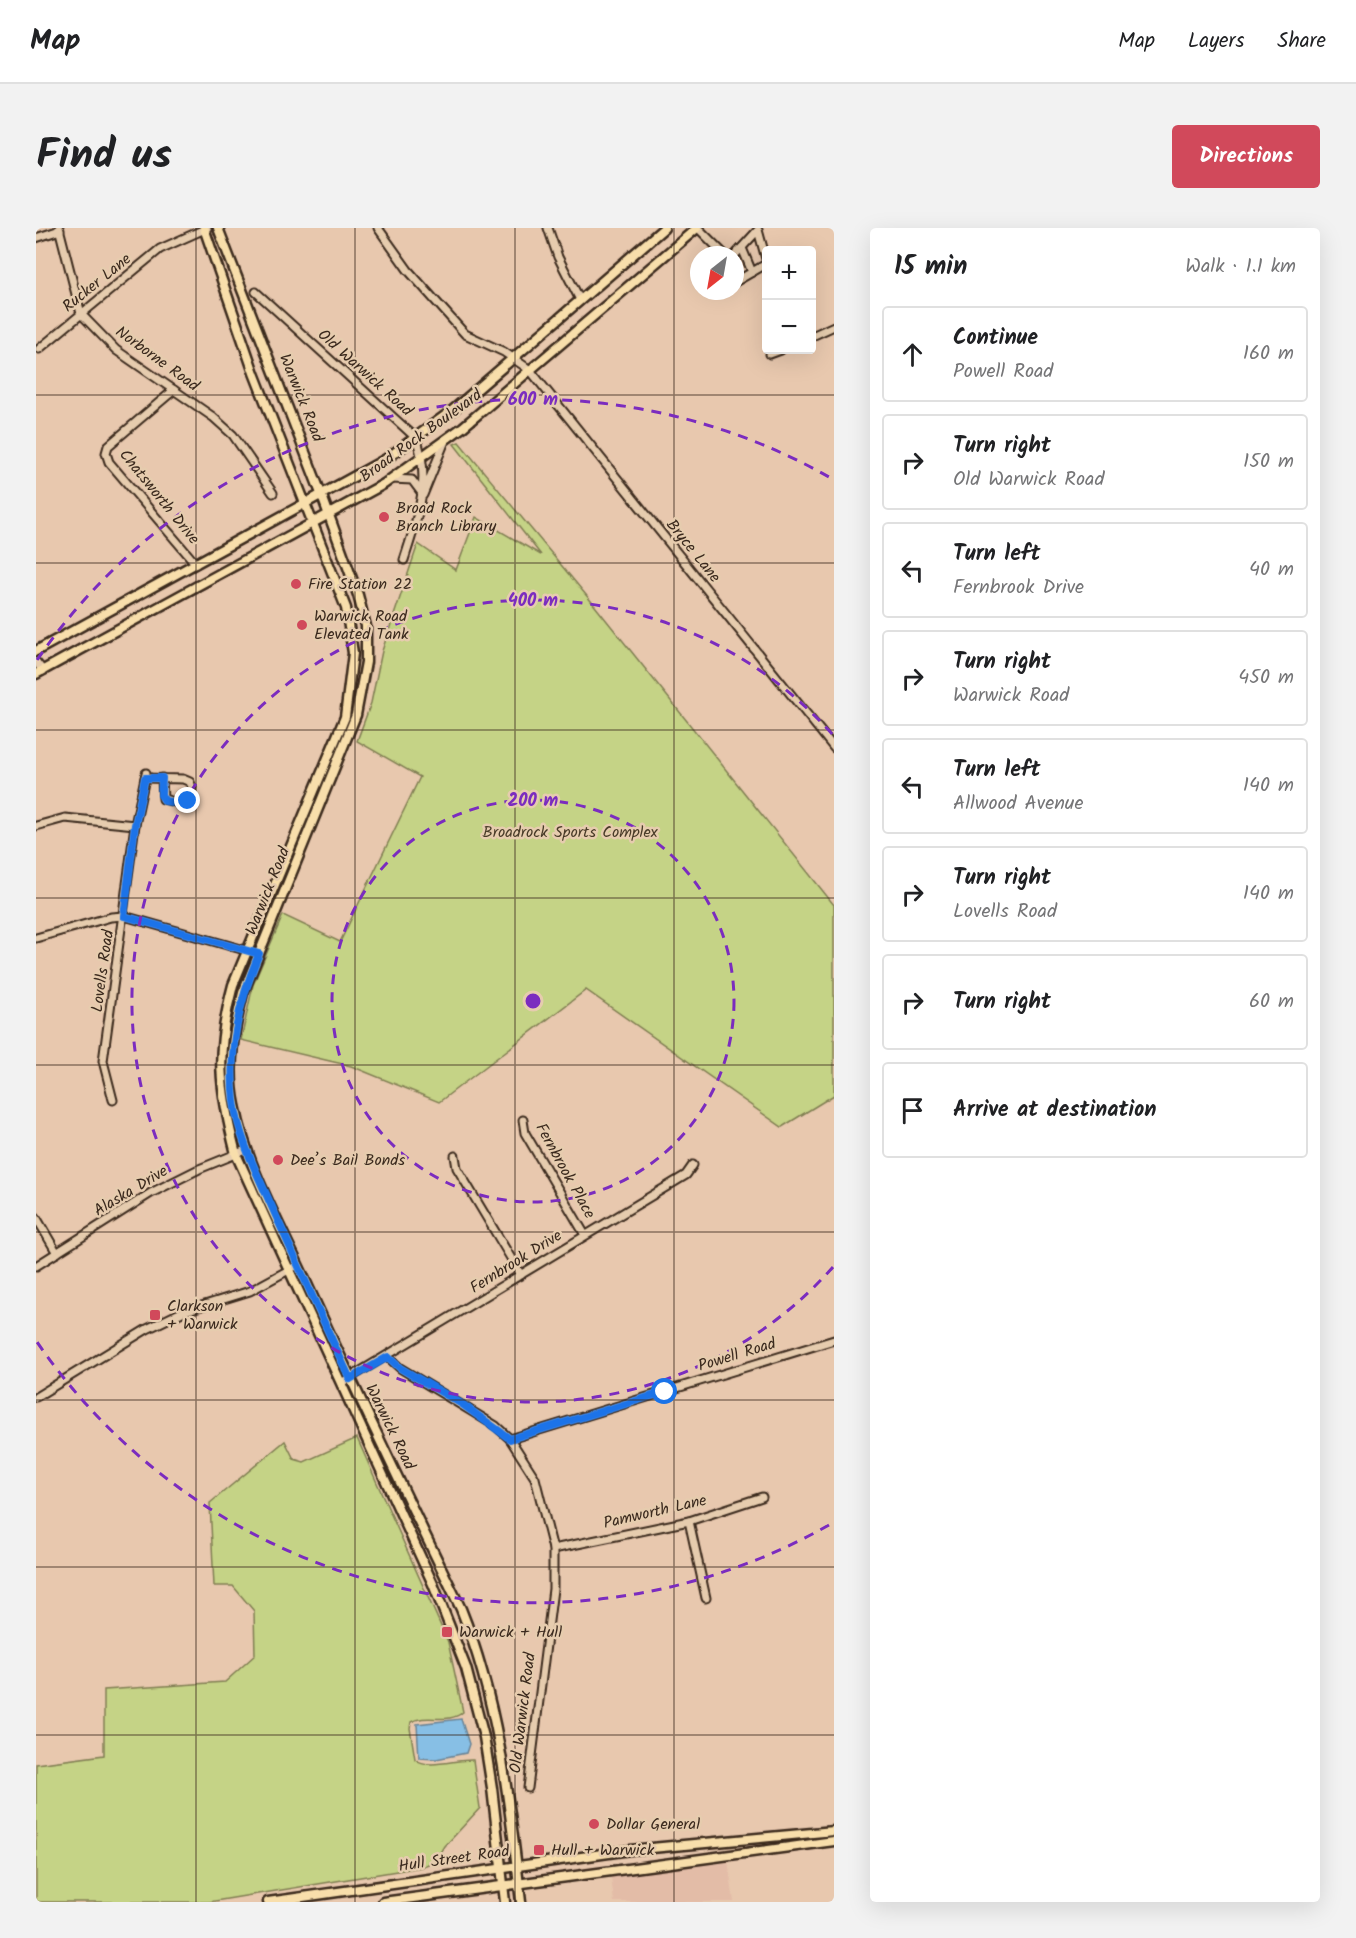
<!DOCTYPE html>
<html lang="en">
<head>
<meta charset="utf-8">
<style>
  body { margin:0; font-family:Kalam,sans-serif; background:#f2f2f2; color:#202124 }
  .controls { position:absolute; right:18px; top:18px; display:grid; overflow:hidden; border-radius:6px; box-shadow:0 6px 24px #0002 }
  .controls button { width:54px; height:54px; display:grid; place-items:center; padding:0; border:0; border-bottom:2px solid #e0e0e0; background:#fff; color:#202124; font:30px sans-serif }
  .compass { position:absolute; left:654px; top:18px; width:54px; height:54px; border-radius:50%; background:#fff; box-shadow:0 6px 24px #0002; rotate:211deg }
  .stop { position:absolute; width:18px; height:18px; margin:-14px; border:4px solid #1a73e8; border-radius:50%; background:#fff }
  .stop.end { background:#1a73e8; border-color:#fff; box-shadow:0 2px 6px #0008 }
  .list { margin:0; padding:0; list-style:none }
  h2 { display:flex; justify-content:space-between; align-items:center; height:78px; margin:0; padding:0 24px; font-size:26px }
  h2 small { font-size:20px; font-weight:400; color:#757577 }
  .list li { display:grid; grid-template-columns:39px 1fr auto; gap:18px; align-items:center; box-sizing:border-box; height:96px; margin:0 12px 12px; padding:0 12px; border:2px solid #e0e0e0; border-radius:6px }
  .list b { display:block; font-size:22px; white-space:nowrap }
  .list p { margin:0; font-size:20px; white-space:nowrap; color:#757577 }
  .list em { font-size:20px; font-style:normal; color:#757577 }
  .icon { flex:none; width:33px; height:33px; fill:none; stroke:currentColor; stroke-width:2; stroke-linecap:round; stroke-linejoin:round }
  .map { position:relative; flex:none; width:798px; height:1674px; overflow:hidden; border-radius:6px }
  header { display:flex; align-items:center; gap:36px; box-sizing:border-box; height:84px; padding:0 30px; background:#fff; border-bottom:2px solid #e0e0e0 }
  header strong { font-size:28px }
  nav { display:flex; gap:33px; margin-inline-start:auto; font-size:21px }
  .intro { display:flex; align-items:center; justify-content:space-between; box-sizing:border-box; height:144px; padding:0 36px }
  h1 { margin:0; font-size:42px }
  .button { padding:15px 27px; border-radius:6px; background:#d1495b; color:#fff; font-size:21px; font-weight:700 }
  main { display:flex; gap:36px; padding:0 36px }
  aside { flex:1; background:#fff; border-radius:6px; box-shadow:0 6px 24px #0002 }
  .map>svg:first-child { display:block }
</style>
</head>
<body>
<header>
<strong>Map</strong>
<nav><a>Map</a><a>Layers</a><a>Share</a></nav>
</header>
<div class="intro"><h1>Find us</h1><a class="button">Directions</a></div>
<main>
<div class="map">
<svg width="798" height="1674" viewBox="0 0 798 1674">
  <rect width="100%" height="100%" fill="#e8c8ae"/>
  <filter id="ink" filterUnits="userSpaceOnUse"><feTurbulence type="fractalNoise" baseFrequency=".0167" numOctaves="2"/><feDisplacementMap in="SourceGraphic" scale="12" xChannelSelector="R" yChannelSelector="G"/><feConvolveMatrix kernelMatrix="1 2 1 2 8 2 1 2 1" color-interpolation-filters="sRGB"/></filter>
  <g filter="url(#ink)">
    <path fill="#e3bca7" d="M692,1632L698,1674H578L575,1649Z"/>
    <g fill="#c5d386" stroke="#807e52" stroke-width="1.5">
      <path d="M423,214L555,373L798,677V867L746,899L550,762L403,874L315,838L205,812L217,757L247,687L304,714L384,549L321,513L335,475L346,423L382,316L420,342L440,289L505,327L418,216Z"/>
      <path d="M321,1210L412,1414L426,1479L427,1484C412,1497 391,1485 375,1494L374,1500L379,1531C392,1542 420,1531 437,1532L444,1580L409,1618L400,1633L385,1639L173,1674H0V1536L68,1527V1462L189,1454L219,1427L218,1383L197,1358H178L174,1275L249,1213L258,1231L268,1234Z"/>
    </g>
    <path fill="#87bfe5" stroke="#698395" stroke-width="1.5" d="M425,1491L433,1516L430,1525L400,1531L383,1530L381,1496Z"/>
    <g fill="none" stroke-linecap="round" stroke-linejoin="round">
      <g stroke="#3b2a1e" stroke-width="11">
        <g id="minor">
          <path d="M23,0L45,86L80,122L177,189L197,207L237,265"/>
          <path d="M342,0L372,42L429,106L468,124L494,142L798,520"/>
          <path d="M512,0L522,29L544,72"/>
          <path d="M662,0L689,27"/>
          <path d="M0,10L24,2"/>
          <path d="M706,20L716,44"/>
          <path d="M699,27L722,2L730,31"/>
          <path d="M699,54L730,36"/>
          <path d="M683,63H687"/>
          <path d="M220,64L380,210C396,252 381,291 368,332"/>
          <path d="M776,108L798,98"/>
          <path d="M3,121L124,21L171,0"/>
          <path d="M734,126L745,122"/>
          <path d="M138,162L72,218L70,225L73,234L160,336"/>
          <path d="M356,251L376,252L385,264"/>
          <path d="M387,267L409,213"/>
          <path d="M0,434L7,443"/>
          <path d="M109,550L147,551L154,554L156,559L152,573L147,576L127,571L126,550"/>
          <path d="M0,598L29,590L99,597"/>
          <path d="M0,710L75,689L88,688L223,726"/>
          <path d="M77,872L67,833L99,597L110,545"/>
          <path d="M487,892L489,905L549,1007"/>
          <path d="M419,928L421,940L485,1047"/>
          <path d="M0,989L21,1025"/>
          <path d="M0,1038L115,965L163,941L210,922"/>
          <path d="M352,1129L364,1140L460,1198L474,1211L499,1250L517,1321V1361L492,1560"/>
          <path d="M305,1155L650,947L657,937"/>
          <path d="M0,1169L111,1101L146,1084L214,1063L262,1037"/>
          <path d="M474,1211L798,1112"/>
          <path d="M653,1293L670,1370"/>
          <path d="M517,1321L653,1293L726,1269"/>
        </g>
      </g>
      <g stroke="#3b2a1e" stroke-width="13">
        <g id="major">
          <path d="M168,0L218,145L310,380L317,425L309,489L197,757C179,825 183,859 200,926L397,1356L430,1440L448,1509L456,1560L469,1674"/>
          <path d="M182,0L286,268L322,367L330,398V434L320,487L207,765C198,801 191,840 199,877C210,936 241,991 266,1045C317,1158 371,1269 425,1381C463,1476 473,1573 485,1674"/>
          <path d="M0,423L350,231L417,182L628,0"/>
          <path d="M0,446L348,256L427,199L661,0"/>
          <path d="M232,1674L594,1622L798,1603"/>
          <path d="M347,1674L798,1613"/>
        </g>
      </g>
      <use href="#minor" stroke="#e6ccae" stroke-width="7"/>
      <use href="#major" stroke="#f8deab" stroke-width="8"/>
    </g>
  </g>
  <g fill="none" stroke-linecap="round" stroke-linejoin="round" filter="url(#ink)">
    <path stroke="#1a73e8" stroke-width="8" d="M152,573L147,576L129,573L125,567L126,550H109L99,597L88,688L223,726C203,774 192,820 198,873C203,913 224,951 240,988C265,1043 289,1097 314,1151L352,1129L364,1140L426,1176L474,1211L629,1164"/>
  </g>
  <path fill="none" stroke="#3b2a1e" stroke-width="1.5" stroke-opacity="0.55" d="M160,0V1674M319,0V1674M479,0V1674M638,0V1674M0,167H798M0,335H798M0,502H798M0,670H798M0,837H798M0,1004H798M0,1172H798M0,1339H798M0,1507H798"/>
  <g fill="none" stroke="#7b2cbf" stroke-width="3" stroke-dasharray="10 8">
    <circle cx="497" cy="773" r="201"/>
    <path d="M797 1039A401 401 0 1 1 797 507"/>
    <path d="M793 1297A602 602 0 0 1 1 1114M1 432A602 602 0 0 1 793 249"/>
  </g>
  <g fill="#d1495b" stroke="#e6ccae" stroke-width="2">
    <circle cx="348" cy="289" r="6"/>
    <circle cx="260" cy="356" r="6"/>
    <circle cx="266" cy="397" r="6"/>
    <circle cx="242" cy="932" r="6"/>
    <rect x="113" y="1081" width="12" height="12" rx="3"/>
    <rect x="405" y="1398" width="12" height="12" rx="3"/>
    <circle cx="558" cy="1596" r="6"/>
    <rect x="497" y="1616" width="12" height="12" rx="3"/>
  </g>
  <g text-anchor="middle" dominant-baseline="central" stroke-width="5" stroke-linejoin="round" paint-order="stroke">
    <g font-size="16" fill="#3b2a1e" stroke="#e6ccae">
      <text transform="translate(61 55) rotate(-39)">Rucker Lane</text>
      <text transform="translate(121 131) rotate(36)">Norborne Road</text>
      <text transform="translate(329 145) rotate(42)">Old Warwick Road</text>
      <text transform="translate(265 170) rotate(68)">Warwick Road</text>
      <text transform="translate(385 208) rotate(-36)">Broad Rock Boulevard</text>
      <text transform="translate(123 269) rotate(51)">Chatsworth Drive</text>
      <text transform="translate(657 323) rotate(51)">Bryce Lane</text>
      <text transform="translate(232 663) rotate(-68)">Warwick Road</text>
      <text transform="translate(67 743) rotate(-82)">Lovells Road</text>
      <text transform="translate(529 943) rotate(61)">Fernbrook Place</text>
      <text transform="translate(95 963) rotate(-31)">Alaska Drive</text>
      <text transform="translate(480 1034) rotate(-32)">Fernbrook Drive</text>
      <text transform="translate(701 1127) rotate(-17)">Powell Road</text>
      <text transform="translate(354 1199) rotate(64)">Warwick Road</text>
      <text transform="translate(619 1284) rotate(-13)">Pamworth Lane</text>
      <text transform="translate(487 1485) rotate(-83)">Old Warwick Road</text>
      <text transform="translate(418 1631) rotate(-8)">Hull Street Road</text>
    </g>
    <g font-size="16" fill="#3b2a1e" stroke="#e6ccae" text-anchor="start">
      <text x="360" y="280">Broad Rock<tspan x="360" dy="18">Branch Library</tspan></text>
      <text x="272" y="356">Fire Station 22</text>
      <text x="278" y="388">Warwick Road<tspan x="278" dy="18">Elevated Tank</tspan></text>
      <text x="254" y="932">Dee’s Bail Bonds</text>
      <text x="131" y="1078">Clarkson<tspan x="131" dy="18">+ Warwick</tspan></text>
      <text x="423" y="1404">Warwick + Hull</text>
      <text x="570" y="1596">Dollar General</text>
      <text x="515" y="1622">Hull + Warwick</text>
    </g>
    <g font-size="16" fill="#493b28" stroke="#e6ccae">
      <text x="534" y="604">Broadrock Sports Complex</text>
    </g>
  </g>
  <circle cx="497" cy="773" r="9" fill="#7b2cbf" stroke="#e6ccae" stroke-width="3"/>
  <g font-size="18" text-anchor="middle" font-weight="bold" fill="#7b2cbf" stroke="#e6ccae" stroke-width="5" stroke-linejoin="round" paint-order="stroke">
    <text x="497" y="177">600 m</text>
    <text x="497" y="378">400 m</text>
    <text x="497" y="578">200 m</text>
  </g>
</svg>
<div class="controls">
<button>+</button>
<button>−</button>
</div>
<svg class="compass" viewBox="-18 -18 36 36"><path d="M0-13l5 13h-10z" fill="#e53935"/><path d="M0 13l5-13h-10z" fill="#757577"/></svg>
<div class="stop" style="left:629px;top:1164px"></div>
<div class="stop end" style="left:152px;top:573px"></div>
</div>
<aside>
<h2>15 min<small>Walk · 1.1 km</small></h2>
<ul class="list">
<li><svg class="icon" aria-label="ahead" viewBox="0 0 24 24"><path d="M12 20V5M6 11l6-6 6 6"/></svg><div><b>Continue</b><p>Powell Road</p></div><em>160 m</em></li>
<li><svg class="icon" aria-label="right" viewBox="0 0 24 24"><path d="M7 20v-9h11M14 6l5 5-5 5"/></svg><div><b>Turn right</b><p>Old Warwick Road</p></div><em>150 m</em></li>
<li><svg class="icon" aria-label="left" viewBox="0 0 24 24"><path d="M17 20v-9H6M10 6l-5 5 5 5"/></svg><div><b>Turn left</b><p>Fernbrook Drive</p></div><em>40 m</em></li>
<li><svg class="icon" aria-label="right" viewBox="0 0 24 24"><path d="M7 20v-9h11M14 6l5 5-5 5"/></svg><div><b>Turn right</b><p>Warwick Road</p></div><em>450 m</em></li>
<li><svg class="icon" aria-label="left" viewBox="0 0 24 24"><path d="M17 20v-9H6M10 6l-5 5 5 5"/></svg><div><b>Turn left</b><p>Allwood Avenue</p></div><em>140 m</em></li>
<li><svg class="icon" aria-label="right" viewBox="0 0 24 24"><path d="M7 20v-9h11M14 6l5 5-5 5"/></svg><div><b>Turn right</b><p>Lovells Road</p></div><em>140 m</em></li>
<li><svg class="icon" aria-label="right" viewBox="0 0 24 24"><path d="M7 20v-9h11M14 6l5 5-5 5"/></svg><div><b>Turn right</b></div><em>60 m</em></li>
<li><svg class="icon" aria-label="arrive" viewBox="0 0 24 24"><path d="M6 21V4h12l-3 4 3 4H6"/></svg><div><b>Arrive at destination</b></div></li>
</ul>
</aside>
</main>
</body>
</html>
